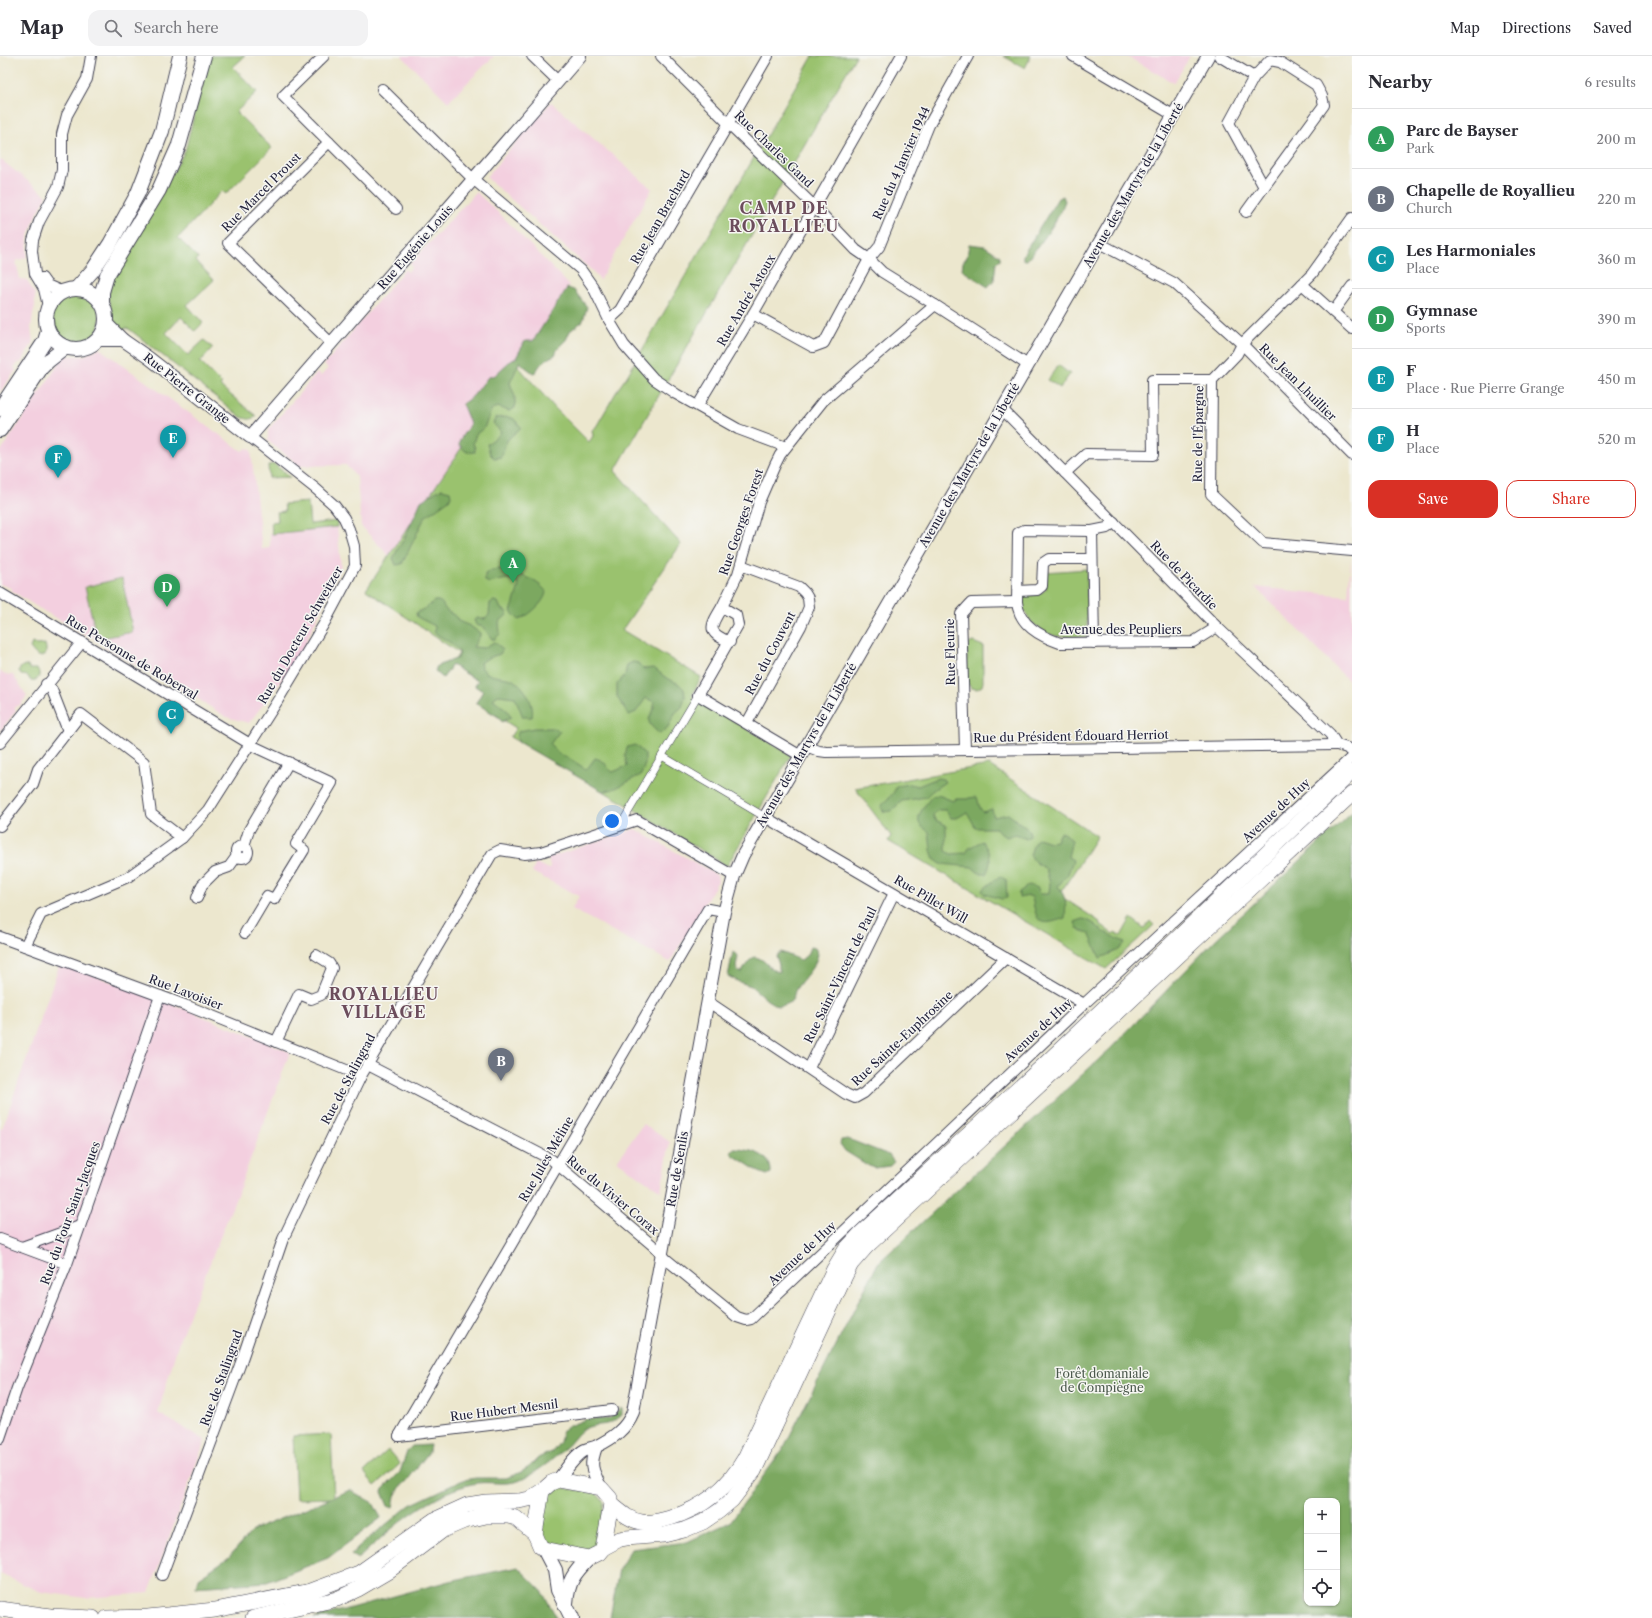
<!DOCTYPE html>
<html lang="en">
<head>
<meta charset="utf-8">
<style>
  body { margin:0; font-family:"Libre Caslon Text",serif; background:#f2f2f3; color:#2b2b33 }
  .controls { position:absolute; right:12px; bottom:12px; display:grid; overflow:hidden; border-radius:8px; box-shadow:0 1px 3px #0004 }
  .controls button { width:36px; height:36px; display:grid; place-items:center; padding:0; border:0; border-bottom:1px solid #e1e1e2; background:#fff; color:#2b2b33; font:20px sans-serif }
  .you { position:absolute; left:612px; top:765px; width:14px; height:14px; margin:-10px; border:3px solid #fff; border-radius:50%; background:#1a73e8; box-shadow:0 0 0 6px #1a73e833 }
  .badge { display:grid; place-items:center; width:26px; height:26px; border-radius:50%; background:#d93025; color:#fff; font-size:13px; font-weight:700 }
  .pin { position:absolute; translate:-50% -33px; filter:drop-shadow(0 1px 2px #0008) }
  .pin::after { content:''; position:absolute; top:21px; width:14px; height:12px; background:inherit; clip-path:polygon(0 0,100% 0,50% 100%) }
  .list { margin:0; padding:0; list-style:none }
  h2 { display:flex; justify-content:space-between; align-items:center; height:52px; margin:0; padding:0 16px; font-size:17px }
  h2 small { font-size:13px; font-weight:400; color:#7c7c81 }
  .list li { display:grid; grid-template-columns:26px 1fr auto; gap:12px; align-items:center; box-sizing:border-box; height:60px; padding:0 16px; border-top:1px solid #e1e1e2 }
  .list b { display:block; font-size:15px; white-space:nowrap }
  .list p { margin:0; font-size:13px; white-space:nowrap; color:#7c7c81 }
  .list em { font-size:13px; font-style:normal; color:#7c7c81 }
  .actions { display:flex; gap:8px; padding:12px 16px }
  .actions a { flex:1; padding:9px 0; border:1px solid #d93025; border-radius:12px; text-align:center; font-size:14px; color:#d93025 }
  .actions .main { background:#d93025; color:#fff }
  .icon { flex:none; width:22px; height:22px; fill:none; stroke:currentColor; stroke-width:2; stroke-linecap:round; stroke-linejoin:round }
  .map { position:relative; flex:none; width:1352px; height:1562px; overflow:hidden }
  header { display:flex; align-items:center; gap:24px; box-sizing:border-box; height:56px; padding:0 20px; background:#fff; border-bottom:1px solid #e1e1e2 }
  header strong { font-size:19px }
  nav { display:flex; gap:22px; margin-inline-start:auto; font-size:14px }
  .search { width:280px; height:36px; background:#f2f2f3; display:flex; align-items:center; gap:10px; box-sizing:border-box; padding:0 14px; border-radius:12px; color:#7c7c81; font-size:15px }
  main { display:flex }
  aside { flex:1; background:#fff }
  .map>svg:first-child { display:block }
</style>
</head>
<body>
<header>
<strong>Map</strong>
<div class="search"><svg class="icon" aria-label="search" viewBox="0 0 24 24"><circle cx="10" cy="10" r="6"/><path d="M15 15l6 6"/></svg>Search here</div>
<nav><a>Map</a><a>Directions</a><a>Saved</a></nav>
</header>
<main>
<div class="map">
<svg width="1352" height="1562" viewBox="0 0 1352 1562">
  <rect width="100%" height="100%" fill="#f6f6f2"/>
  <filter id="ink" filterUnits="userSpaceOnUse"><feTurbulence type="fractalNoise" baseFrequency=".025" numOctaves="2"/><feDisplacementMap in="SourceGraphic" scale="8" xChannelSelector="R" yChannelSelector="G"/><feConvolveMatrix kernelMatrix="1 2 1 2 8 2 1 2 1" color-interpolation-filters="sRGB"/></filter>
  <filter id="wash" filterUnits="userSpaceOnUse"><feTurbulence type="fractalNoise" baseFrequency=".012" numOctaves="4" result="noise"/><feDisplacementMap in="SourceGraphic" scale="16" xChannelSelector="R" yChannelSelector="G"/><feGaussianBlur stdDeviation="0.9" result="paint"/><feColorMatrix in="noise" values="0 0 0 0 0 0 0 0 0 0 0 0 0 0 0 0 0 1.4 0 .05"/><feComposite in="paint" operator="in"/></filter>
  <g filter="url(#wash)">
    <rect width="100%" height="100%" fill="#ece7ce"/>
    <g fill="#f3cfdf">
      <path d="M402,0H494L448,46Z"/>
      <path d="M1126,0H1190L1174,27Z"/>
      <path d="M551,46L652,133L600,224L590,213L486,121Z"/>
      <path d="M0,103L47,140L35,162L28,182L27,201L16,205L20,223L27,224L35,238V250L33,258L31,272L33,286L21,307L19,306L14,312L16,314L0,336Z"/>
      <path d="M476,136L501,159L569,229L517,309L389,500L361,470L357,421L346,409L300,410L268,385V374L317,317L321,320L328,312L324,309L405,213L408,216L412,210L410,208Z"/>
      <path d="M99,292L242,395L247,392L251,394L262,493L270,492V478L337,471L341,510L315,566L299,601L249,667L226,661L198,643L104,591V588H99V585H95L94,581H90L42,554L12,535L11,532L0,528V396L64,300H83Z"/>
      <path d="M1351,502L1352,624L1350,626L1255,531L1348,540Z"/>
      <path d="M0,614L3,618L13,619L27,640L20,649L14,651L16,655L0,675Z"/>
      <path d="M635,773L717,819L718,825L670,906L572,853L579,840L532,816L536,807L549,813L550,810L548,802Z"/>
      <path d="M60,907L177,950L290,996L239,1134L179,1285L158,1357L205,1384L149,1537L86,1542L41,1536L0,1518V1072L2,1073Z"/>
      <path d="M643,1068L670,1086L661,1135L617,1105Z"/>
    </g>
    <g fill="#9ac26e" stroke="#5e7254">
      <path d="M209,0H245L233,11L257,36L236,56L272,92L226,138L222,135L178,182L198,202L196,205L214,224L187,249L203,267L195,275L181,261L166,277L188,299L204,284L213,292L200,306L222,328L220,330L256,360C251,365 247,363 241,361L129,273L125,272L123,276L115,269L108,242L112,218L117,217L118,213L185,95Z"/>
      <path d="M813,0H856L615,415L681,488L622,574L701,621L692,640L791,699L727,810L627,749L510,681L516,672L476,647L483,635L475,630L478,625L452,609L459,597L366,534L517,309L555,352L589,386L593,380L592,374L596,371L618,333L627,320Z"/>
      <path d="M1003,0H1031L1025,12Z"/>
      <circle cx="75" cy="263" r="25"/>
      <path d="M1058,309L1070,318L1060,332L1048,324Z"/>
      <path d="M274,408L290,421L269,422L268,409Z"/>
      <path d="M308,446L310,468L337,465V471L272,478L271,466L278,465L277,456L285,455L284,448Z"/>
      <path d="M1087,513V581L1055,580L1044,576L1031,566L1022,551L1021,539C1030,539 1039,540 1046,533V516Z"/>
      <path d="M122,522L133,576L97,583L85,531Z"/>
      <path d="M973,586L983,590V626L982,630L977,633L971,632L967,627V594L968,588Z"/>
      <path d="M32,587L37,589L45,588L46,592V598C37,604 35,597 30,592Z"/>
      <path d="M25,609L29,611L30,613H37C43,619 38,626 30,624L28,620L21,619L19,615L21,611Z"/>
      <path d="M989,709L1097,780L1059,839L1100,866L1099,868L1113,878L1115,876L1121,880L1131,862L1144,872L1150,865L1154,869L1106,913L888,785L891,780L855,732Z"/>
      <path d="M331,1378L334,1442L296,1443L293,1380Z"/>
      <path d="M388,1394L400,1408L375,1430L364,1416Z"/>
      <path d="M558,1431L596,1437L604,1446L598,1489L588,1495L547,1488L541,1478L546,1440Z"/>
    </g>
    <g fill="#7ba861" stroke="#4e654e" fill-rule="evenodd">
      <path d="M1063,140L1065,145C1059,163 1040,189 1027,204H1023V199L1058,142Z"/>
      <path d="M969,188L985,190L1000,200V204L996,207L994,224L988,231L962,214L963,206L967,201Z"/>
      <path d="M567,232L574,234L587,251L583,265L570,275L566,284L558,292L555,299C546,303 541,306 536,316L533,317L520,307V305L510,327L515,341V352L509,355L498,351L492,353L484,372L476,378L473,387L475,392V396C466,397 464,395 459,388C460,380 467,375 470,367L462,348L473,340L488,321L495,319L509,306L516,302L525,285H533Z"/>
      <path d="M508,361L514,363L521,371C517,377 510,379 507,385C504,390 504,396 501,401L494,402L490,398L487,388L497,381L501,376L493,367L496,362Z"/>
      <path d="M442,433L450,435L451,440L449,444L425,461L402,508L396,509L393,502L407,477L421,445L437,435Z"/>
      <path d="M499,513C515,515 536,523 546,535C546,546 528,560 519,564L511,556L519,530L518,526L507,523L489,527L485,525V518L492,514Z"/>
      <path d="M434,545C443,544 442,549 446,554C451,559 455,557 458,565L470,570L480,577V580L473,591L484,592L494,586L503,593L500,598L488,602L480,607C485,625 504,618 515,625C525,631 535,649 532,661H523L515,641L498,639L493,643L507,654L511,661L502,666L499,661L476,647L483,635L475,630L478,625L452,609L443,622L435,615L437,610L458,602L460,597C453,586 444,584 434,576L435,570L417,561L416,557L429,550Z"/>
      <path d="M494,545L498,546L501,553L507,556V559L499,566L500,578L495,583H492L483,571L476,569L474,564L477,562L485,563L489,559L490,547Z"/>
      <path d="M633,606L638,607L644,613L654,612L665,621L679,628L684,633L685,641L682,651L675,657L668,671L660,678C638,661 656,663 654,646L646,642L636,656L629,659L617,641V628L625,619L627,609Z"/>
      <path d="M534,672H553L560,675L550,688L559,698L572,704L584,712L587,713L595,702C609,706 604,711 613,716L627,710L625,700L627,691L635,689L645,698V708L641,719C629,724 614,736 602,735L518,686L517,679L519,675Z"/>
      <path d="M938,722L943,723L945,726L932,735L926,741L902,745L891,755L884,756L881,751C887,742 892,741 897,730L910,728L918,730Z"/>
      <path d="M938,739L953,745L956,743H967L969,742L977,741L980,752L983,756L992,753L994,761L1008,758L1029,774L1030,780L1026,783C1017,779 1018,776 1007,781L1001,778L996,772H976L967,756L957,762H951L946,754H938L933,759L935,764L946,769V795L951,798L966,797L969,792L982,785C990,796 993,805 986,818H980L972,811L941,808L934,803L931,794L929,776C927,774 923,772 921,770C913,761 927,747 932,740Z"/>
      <path d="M1352,756V1562H610L619,1513L631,1493L687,1486L730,1466L783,1393L878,1207L1110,993L1215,884ZM1307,1445H1337V1547H1307Z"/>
      <path d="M1062,776L1072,784L1068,801L1073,804L1068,818L1058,830C1067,843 1066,847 1065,862C1039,871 1037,868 1032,841L1029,840L1019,842V836L1029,829L1038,832L1040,838H1049L1050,827L1046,813L1035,806L1030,799L1034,787L1038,782L1050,786L1056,785L1059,778Z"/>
      <path d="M1000,820L1006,824L1007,842L1002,843L984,838L982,834Z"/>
      <path d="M1083,863C1094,865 1098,873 1108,878C1114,882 1119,882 1125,887L1119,894L1100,902L1089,877L1077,873L1075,866Z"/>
      <path d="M810,891L815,892L818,898C816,911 803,922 796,933C793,938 795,943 789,947C786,949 781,950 777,950L767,944L751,930L739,926L728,920L733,896L738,900L736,911L738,916H742L748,906L754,901C766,902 767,913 779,916V909L776,900L781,896L801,904L807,899Z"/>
      <path d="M848,1083L889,1099L894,1106L890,1110L875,1112L869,1110L845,1095L840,1088L841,1084Z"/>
      <path d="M734,1093C750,1093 772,1098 771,1117L767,1119L759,1116L733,1099L731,1097Z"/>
      <path d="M621,1352L622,1353V1359C606,1373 601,1366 586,1372C576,1377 572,1387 564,1393C553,1404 538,1415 525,1422C510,1431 493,1425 477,1427C432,1435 390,1473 358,1503L351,1499L358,1491L410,1449L463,1424L476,1422H506L521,1416L529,1411L538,1402L553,1395L560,1386L562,1376L569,1370L586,1363H609Z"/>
      <path d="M430,1389L429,1396L406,1426L401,1430L395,1440L393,1452L388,1450L382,1436L383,1433L400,1416L407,1395L412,1390Z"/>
      <path d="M350,1434L373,1447L381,1462L328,1502L267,1526L196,1531L198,1522L228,1502L253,1474Z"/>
      <path d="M518,1511L542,1535L557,1562H314L449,1525Z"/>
    </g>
  </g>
  <g filter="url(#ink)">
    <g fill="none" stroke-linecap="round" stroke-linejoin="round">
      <g stroke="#404051" stroke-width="8">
        <g id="pedestrian">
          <path d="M662,700L765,761"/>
          <path d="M620,770L698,639"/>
        </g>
      </g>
      <g stroke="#404051" stroke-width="12">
        <g id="minor">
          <path d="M324,0L283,40L396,153"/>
          <path d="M532,0L558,25"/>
          <path d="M661,0L729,68L814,150L856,194L869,203L882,216L935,249"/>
          <path d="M1073,0L1173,59"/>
          <path d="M1219,0L1254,21"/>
          <path d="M1270,4L1280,6L1316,29L1322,40L1324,49L1264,131L1229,67L1254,21Z"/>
          <path d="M382,33L473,123L581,214L593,231L609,264L624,289L654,323L676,338L738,373L786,391"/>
          <path d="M329,86L228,187L331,287"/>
          <path d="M1246,156L1264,131"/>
          <path d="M1352,162L1312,218L1242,288L1237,298L1212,324L1211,438L1263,487L1352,495"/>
          <path d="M1099,187L1174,227L1242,288L1352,399"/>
          <path d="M42,222L47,229L63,236"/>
          <path d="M1302,228L1352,273"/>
          <path d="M48,250L44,233L35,218L32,195L33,184L39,166L58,131L62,114V78L67,59L87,23L91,0"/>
          <path d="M1333,256L1352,230"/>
          <path d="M753,258L813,291L824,287L869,203L879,191L929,69L968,0"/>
          <path d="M609,264L620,254L768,0"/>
          <path d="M698,349L753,258L901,0"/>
          <path d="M1002,353L1217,571L1330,678L1337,689L1347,692L1352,697"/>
          <path d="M1065,417L1086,398L1153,399L1152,324H1212"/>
          <path d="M1114,466L1107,472L1092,475L1024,474L1018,477L1017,546C1019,569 1040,580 1060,587L1193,586L1217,571"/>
          <path d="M1092,475L1094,587"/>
          <path d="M741,509L799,531L805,537L808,542L809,551L801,570L747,667"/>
          <path d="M1018,535L1037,534L1042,530L1043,507L1049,503H1092"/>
          <path d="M0,537L255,691L332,727L296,788L304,794L274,843L267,840L245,877"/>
          <path d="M722,551C710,571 706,576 730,586"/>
          <path d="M46,628L52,634L68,675"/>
          <path d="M0,687L82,586"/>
          <path d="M806,690L819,695L826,696L1337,689"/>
          <path d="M965,694L961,558L971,547L1017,546"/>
          <path d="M801,700L698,639L738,569L736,559L722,551L738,518L759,446L775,409L780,399L823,345L935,249L1028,309"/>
          <path d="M765,761L1084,948"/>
          <path d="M0,770L33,728L38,713L81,658L144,706L151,758L182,782"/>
          <circle cx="242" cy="796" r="6"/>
          <path d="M244,790L249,774L289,706"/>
          <path d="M197,842L202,829L215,816L229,811L237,800"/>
          <path d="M0,881L190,951L361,1020"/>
          <path d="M25,890L41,858L128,821L182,782L208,754L278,644L325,566L355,510L354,490L349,473L344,462L334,449L316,433L250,381"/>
          <path d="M707,948L713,949L846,1038L855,1042L864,1037L1006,902"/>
          <path d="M276,986L299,938L311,943L321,939L332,912L329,907L316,899"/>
          <path d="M368,1009L552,1104L657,1193L667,1204L737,1261L746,1264L751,1263L1084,948L1352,701"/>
          <path d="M809,1012L894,837"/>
          <path d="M0,1183L67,1208"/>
          <path d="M22,1191L80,1170"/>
          <path d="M399,1380L708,853L724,856"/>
          <path d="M399,1380L612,1354"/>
          <path d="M0,1382L17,1332L67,1208L160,940"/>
          <path d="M162,1519L240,1309L283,1183L361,1020L492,798L500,794L525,798L541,796L637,764L734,820"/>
        </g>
      </g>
      <g stroke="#404051" stroke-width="14">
        <g id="tertiary">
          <path d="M106,267L123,284L149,302L250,381L580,0"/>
          <path d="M98,284H123"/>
          <path d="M596,1391C589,1410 592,1414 601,1432"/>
          <path d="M558,1424C566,1414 574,1400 585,1394C589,1392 594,1392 597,1390C613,1382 626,1373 633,1356L724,856L734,820L743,799L1208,0"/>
        </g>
      </g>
      <g stroke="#404051" stroke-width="16">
        <g id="secondary">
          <path d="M77,232L93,214L110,188L138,137L162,75L180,0"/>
          <circle cx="76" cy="263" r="30"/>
          <path d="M102,246V236L107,219L159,134L179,89L204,0"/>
          <path d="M0,353L45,285L48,275"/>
          <path d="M0,374L41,312L48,305L66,291"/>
          <path d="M544,1493L555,1514L558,1534L572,1562"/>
          <path d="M566,1547C568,1525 574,1517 589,1502"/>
        </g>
      </g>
      <g stroke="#404051" stroke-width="16">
        <g id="primary">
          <path d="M558,1424L601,1432L610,1442L611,1448L603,1492L599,1497L589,1502L544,1493L540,1490L535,1478L542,1435L551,1427Z"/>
          <path d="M611,1448C620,1455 630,1465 642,1466C651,1468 662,1464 670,1462C703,1452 728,1432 745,1402L834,1213L846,1193L860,1178L1044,1009L1352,716"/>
          <path d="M603,1492L620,1483L626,1482L664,1479L684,1474L703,1466L719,1455L732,1444L754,1415L844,1222L851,1208L866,1191L1352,738"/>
          <path d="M0,1553L50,1560L93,1562"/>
          <path d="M107,1562L148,1561L215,1554L311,1535L359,1517L434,1464L467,1449L486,1446L519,1445L529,1443L542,1435"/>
          <path d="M253,1562L337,1543L358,1533L387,1516L443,1474L464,1465L486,1460H508L516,1462L535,1478"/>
        </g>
      </g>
      <use href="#pedestrian" stroke="#fff" stroke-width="7"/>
      <use href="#minor" stroke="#fff" stroke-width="10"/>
      <use href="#tertiary" stroke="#fff" stroke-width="12"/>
      <use href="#secondary" stroke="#fff" stroke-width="14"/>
      <use href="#primary" stroke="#fff" stroke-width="15"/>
    </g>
  </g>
  <g text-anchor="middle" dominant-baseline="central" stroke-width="3" stroke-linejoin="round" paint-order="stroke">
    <g font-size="12" fill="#22223b" stroke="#f6f6f2">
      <text transform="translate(774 93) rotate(44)">Rue Charles Gand</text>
      <text transform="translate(901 107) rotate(-66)">Rue du 4 Janvier 1944</text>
      <text transform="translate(1133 129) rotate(-60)">Avenue des Martyrs de la Liberté</text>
      <text transform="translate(261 136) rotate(-45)">Rue Marcel Proust</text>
      <text transform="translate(660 161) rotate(-60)">Rue Jean Brachard</text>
      <text transform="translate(415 191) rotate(-49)">Rue Eugénie Louis</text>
      <text transform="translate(746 244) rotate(-60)">Rue André Astoux</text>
      <text transform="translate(1298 326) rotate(45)">Rue Jean Lhuillier</text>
      <text transform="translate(187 332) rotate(38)">Rue Pierre Grange</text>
      <text transform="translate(1198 378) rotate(-89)">Rue de l'Épargne</text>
      <text transform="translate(969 409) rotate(-60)">Avenue des Martyrs de la Liberté</text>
      <text transform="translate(741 466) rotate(-71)">Rue Georges Forest</text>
      <text transform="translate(1184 519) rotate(46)">Rue de Picardie</text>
      <text x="1121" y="573">Avenue des Peupliers</text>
      <text transform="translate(300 579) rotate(-60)">Rue du Docteur Schweitzer</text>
      <text transform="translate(950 596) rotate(-91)">Rue Fleurie</text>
      <text transform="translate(770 597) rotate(-62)">Rue du Couvent</text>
      <text transform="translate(132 601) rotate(31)">Rue Personne de Roberval</text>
      <text transform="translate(1071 680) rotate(-1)">Rue du Président Édouard Herriot</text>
      <text transform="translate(806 689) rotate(-60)">Avenue des Martyrs de la Liberté</text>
      <text transform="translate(1276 754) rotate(-43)">Avenue de Huy</text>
      <text transform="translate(931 843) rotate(30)">Rue Pillet Will</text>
      <text transform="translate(840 919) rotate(-64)">Rue Saint-Vincent de Paul</text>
      <text transform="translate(186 936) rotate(21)">Rue Lavoisier</text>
      <text transform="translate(1038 974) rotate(-43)">Avenue de Huy</text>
      <text transform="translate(902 982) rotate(-43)">Rue Sainte-Euphrosine</text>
      <text transform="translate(348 1023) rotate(-62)">Rue de Stalingrad</text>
      <text transform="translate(546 1103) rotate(-60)">Rue Jules Méline</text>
      <text transform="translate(677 1113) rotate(-80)">Rue de Senlis</text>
      <text transform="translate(613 1139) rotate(40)">Rue du Vivier Corax</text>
      <text transform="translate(70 1157) rotate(-70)">Rue du Four Saint-Jacques</text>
      <text transform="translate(802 1197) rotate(-43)">Avenue de Huy</text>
      <text transform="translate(221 1322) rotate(-70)">Rue de Stalingrad</text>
      <text transform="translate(504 1354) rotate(-7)">Rue Hubert Mesnil</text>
    </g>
    <g font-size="12" fill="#4c5a4d" stroke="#f6f6f2">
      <text x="1102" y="1317">Forêt domaniale<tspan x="1102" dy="14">de Compiègne</tspan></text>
    </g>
    <g font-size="16" font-weight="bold" letter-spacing="1" fill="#6c4d5c" stroke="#f6f6f2">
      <text x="784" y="152">CAMP DE<tspan x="784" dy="18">ROYALLIEU</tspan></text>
      <text x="384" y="938">ROYALLIEU<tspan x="384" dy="18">VILLAGE</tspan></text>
    </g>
  </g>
</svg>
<div class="controls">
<button>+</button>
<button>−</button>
<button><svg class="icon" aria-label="locate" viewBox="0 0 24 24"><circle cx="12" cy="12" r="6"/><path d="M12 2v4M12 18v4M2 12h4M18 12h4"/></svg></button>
</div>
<div class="you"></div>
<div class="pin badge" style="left:513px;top:527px;background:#2e9e5b">A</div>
<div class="pin badge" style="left:501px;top:1025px;background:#6b7280">B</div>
<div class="pin badge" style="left:171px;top:678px;background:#0f9aa8">C</div>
<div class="pin badge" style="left:167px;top:551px;background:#2e9e5b">D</div>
<div class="pin badge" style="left:173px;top:402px;background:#0f9aa8">E</div>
<div class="pin badge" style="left:58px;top:422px;background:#0f9aa8">F</div>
</div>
<aside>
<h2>Nearby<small>6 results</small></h2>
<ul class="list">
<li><span class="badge" style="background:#2e9e5b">A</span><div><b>Parc de Bayser</b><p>Park</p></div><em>200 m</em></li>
<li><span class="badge" style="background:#6b7280">B</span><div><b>Chapelle de Royallieu</b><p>Church</p></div><em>220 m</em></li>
<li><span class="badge" style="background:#0f9aa8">C</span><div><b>Les Harmoniales</b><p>Place</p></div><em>360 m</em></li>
<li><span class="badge" style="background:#2e9e5b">D</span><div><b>Gymnase</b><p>Sports</p></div><em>390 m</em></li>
<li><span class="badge" style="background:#0f9aa8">E</span><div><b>F</b><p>Place · Rue Pierre Grange</p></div><em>450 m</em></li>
<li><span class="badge" style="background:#0f9aa8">F</span><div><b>H</b><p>Place</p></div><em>520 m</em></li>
</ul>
<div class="actions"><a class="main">Save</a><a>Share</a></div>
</aside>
</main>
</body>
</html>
